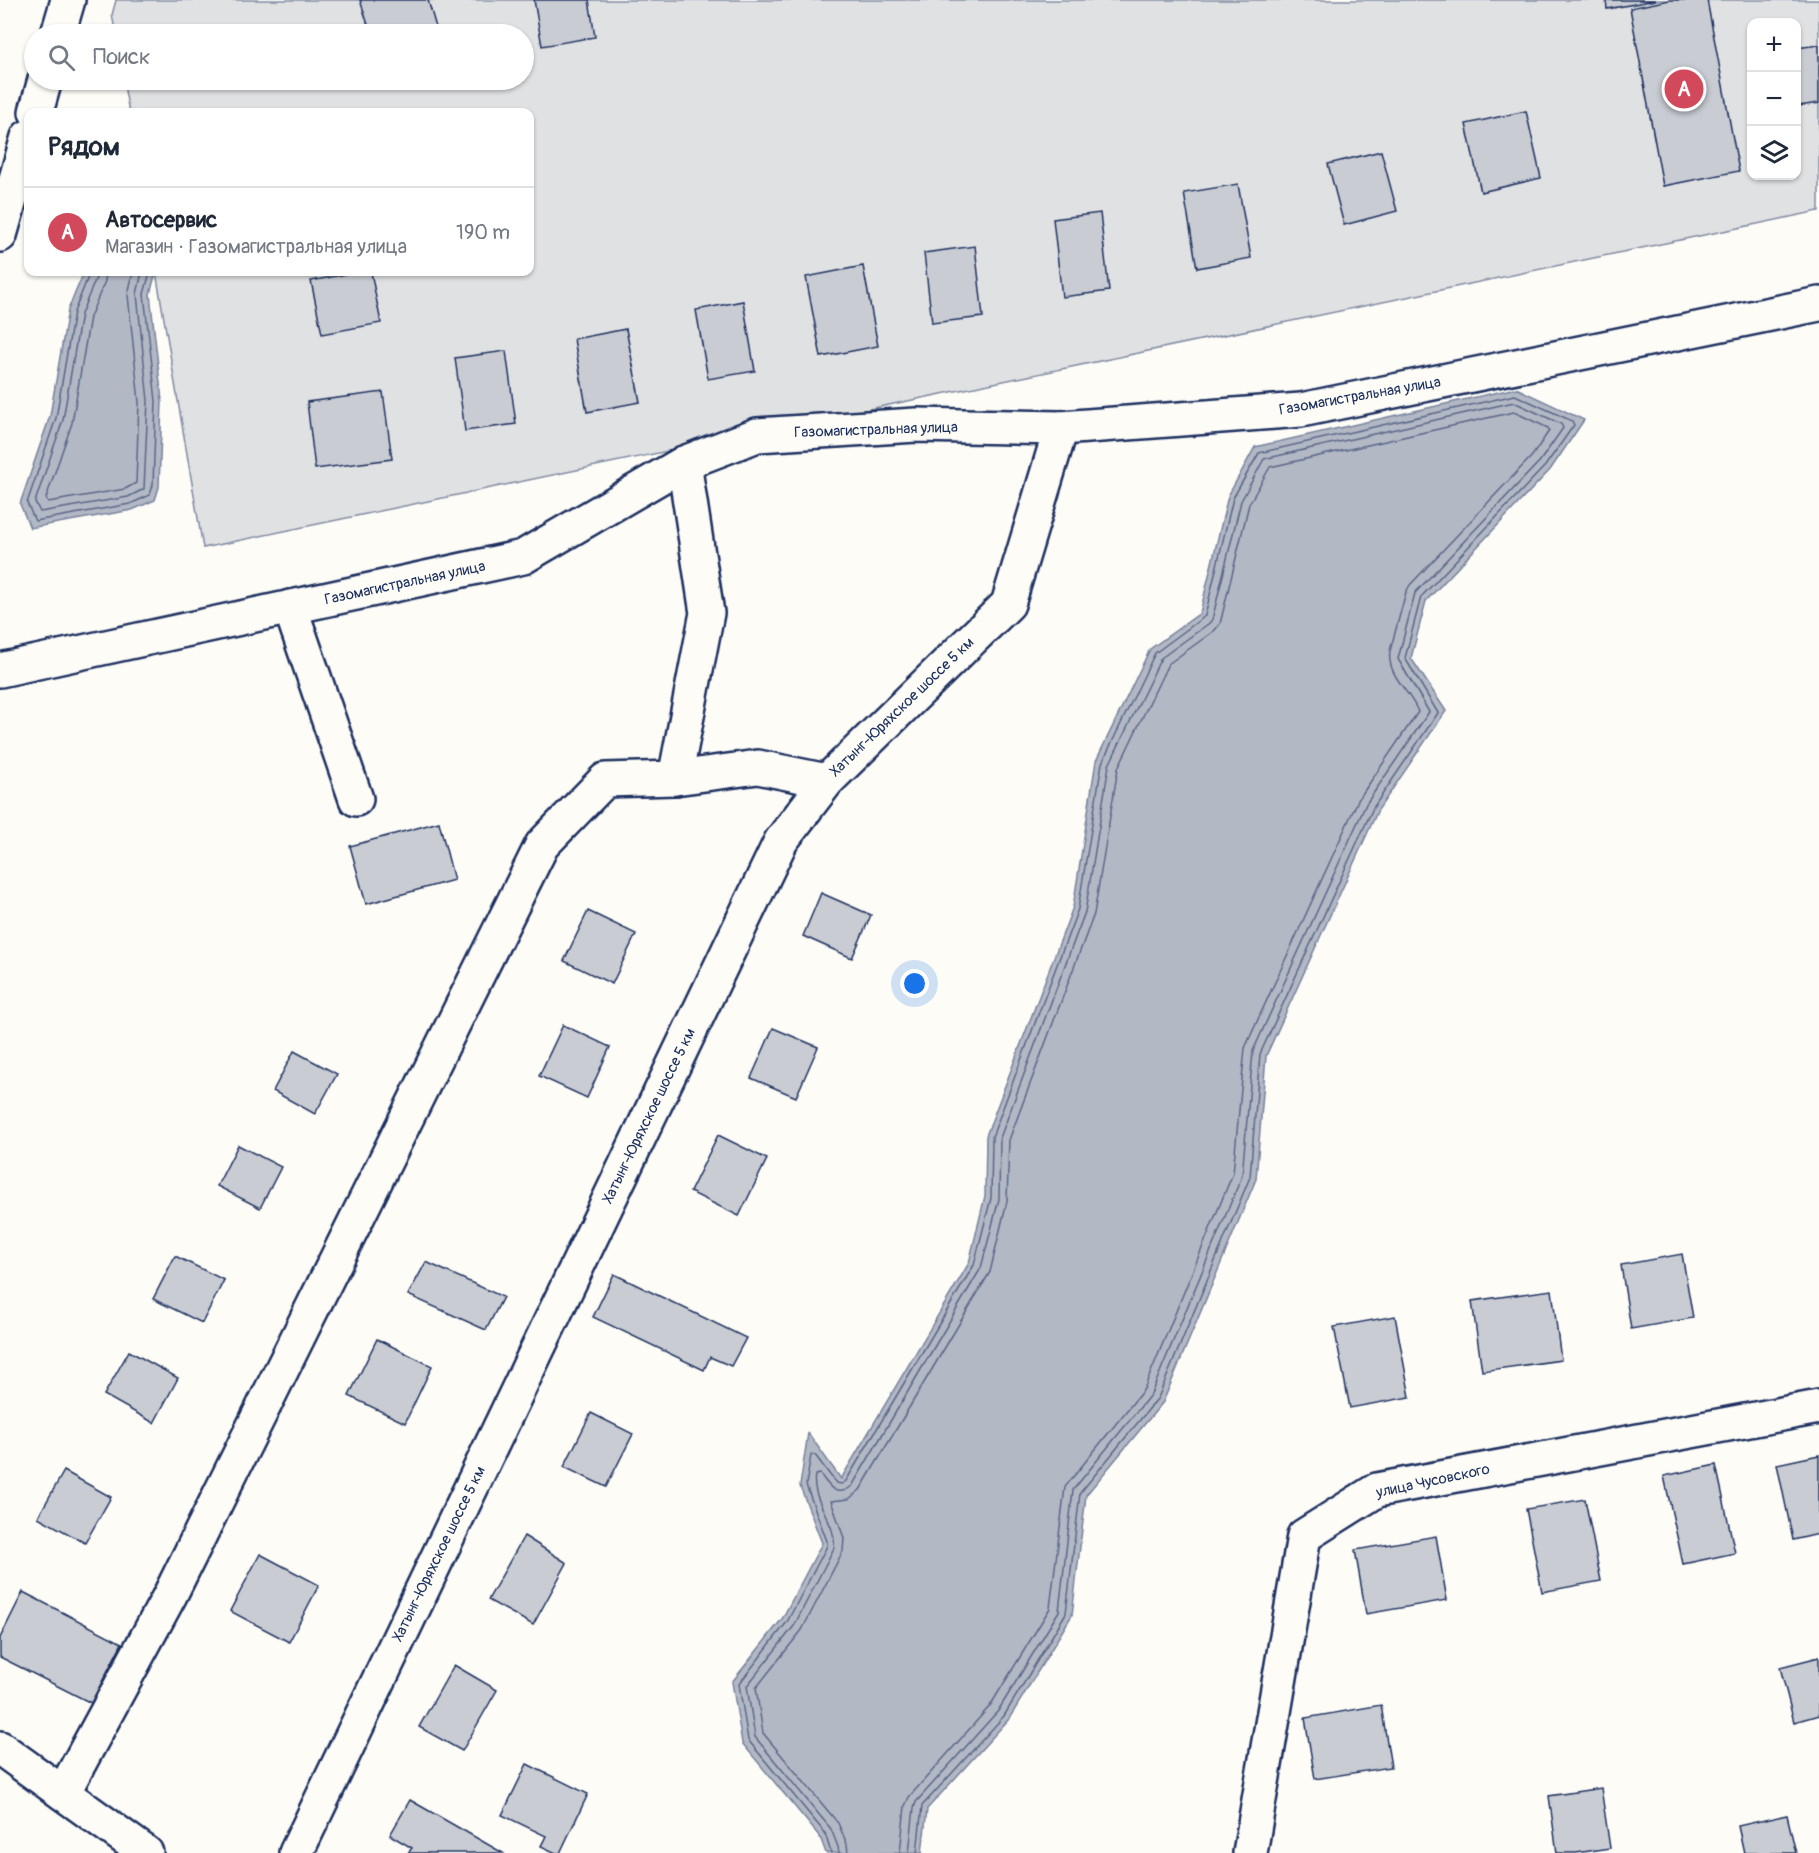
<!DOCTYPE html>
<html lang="ru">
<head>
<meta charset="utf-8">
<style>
  body { margin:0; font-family:Pangolin,sans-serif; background:#f2f2f3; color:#1f2937 }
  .controls { position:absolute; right:18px; top:18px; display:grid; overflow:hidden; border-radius:12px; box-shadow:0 2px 4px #0004 }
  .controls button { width:54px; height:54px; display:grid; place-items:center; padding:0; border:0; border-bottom:2px solid #e0e1e3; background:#fff; color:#1f2937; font:30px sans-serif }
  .you { position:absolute; left:915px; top:984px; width:21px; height:21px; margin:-15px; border:4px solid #fff; border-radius:50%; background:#1a73e8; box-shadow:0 0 0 9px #1a73e833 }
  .badge { display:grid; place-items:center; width:39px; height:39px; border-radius:50%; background:#d1495b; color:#fff; font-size:20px; font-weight:700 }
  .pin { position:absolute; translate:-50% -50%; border:3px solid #fff; box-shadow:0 2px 6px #0006 }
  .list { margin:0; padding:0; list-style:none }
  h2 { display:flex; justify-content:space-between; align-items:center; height:78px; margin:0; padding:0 24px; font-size:26px }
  h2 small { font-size:20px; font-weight:400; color:#747a83 }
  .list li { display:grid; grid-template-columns:39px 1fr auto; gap:18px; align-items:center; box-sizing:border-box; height:90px; padding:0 24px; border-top:2px solid #e0e1e3 }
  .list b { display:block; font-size:22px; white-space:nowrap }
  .list p { margin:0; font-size:20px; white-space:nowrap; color:#747a83 }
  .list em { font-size:20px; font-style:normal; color:#747a83 }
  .icon { flex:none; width:33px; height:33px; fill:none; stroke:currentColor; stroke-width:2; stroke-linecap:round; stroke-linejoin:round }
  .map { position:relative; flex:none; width:1819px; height:1853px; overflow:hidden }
  .search { position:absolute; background:#fff; box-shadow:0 2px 4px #0004; left:24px; top:24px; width:510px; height:66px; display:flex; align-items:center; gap:15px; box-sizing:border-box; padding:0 21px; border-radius:33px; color:#747a83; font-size:22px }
  .panel { position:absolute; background:#fff; box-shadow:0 2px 4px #0004; left:24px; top:108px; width:510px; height:168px; border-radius:12px }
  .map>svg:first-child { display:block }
</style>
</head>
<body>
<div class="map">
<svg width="1819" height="1853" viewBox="0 0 1819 1853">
  <rect width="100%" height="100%" fill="#fdfcf7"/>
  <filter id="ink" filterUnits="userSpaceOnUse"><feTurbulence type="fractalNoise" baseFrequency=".0167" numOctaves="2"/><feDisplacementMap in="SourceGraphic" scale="12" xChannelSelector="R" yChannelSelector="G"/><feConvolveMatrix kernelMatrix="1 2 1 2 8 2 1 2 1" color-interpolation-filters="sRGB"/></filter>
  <g filter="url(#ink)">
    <path fill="#e0e1e3" stroke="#7e88a0" stroke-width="1.5" fill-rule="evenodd" d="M116,0H1819V211L203,548L156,272H530V112H129L123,80H524V34H116L112,15ZM1752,22H1796V176H1752Z"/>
    <g fill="#b3b8c5" stroke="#76819c" stroke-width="1.5">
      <path d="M84,272H156L150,294L162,401L159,487L155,500L132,510L30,528L20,504L50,416L68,310Z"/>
      <path d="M1516,388L1584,420L1550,470L1426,601L1411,658L1446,711L1378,810L1266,1056L1256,1179L1163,1402L1086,1495L1072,1615L1009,1719L927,1809L922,1853H826L820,1837L742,1743L732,1682L782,1619L822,1543L800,1486L808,1433L841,1479L969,1263L985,1196L986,1136L1073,907L1096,761L1150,649L1200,613L1228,496L1255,447Z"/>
    </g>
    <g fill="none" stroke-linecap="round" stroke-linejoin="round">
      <g stroke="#586687" stroke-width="1.5">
        <path d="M90,272L74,312L56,418L27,503L35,521L130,504L150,495L153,485L156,401L144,294L150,272"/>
        <path d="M97,272L96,278L81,314L63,420L35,502L40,512L128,497L144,489L148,401L137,294L142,272"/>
        <path d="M106,272L105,281L90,317L72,423L46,498L48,502L125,489L136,483L139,402L128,295L133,272"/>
        <path d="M831,1853L825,1833L748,1740L739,1684L787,1622L827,1546V1541L806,1485L811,1455H815L836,1483L842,1484L846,1481L974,1265L991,1198L992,1137L1078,909L1102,763L1155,653L1205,616L1233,498L1259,453L1515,395L1572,421L1574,425L1545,466L1421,597L1405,658L1438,713L1373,808L1260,1054L1250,1177L1158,1398L1080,1493L1066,1613L1004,1716L922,1806L917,1853"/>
        <path d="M839,1853L838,1847L831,1829L755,1737L747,1686L794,1626L834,1548C838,1524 810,1500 815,1475L820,1474C829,1486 836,1499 852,1486L981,1268L999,1199L1000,1138L1085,912L1109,765L1161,658L1208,624L1212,620L1241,501L1264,459L1514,402L1561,424L1563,428L1540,461L1415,593L1398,659L1429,712L1366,804L1253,1051L1242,1176L1151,1394L1073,1490L1059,1611L998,1711L916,1802L914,1808L909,1853"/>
        <path d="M848,1853L847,1844L838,1823L763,1733L756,1688L802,1630L843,1551L844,1538L831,1501L849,1499L860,1490L990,1272L1007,1201L1009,1140L1094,914L1118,768L1168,664L1214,631L1220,624L1249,504L1270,467L1514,412L1548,428L1549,431L1532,456L1410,585L1406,592L1390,651C1386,675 1411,692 1418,712L1358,800L1245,1048L1233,1173L1144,1389L1065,1487L1050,1608L990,1706L909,1797L905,1806L900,1853"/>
      </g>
    </g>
    <g fill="#c9ccd3" stroke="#1b2f5e" stroke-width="1.5">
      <path d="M360,0H428L437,31L425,34H371Z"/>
      <path d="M534,0H589L595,37L542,46Z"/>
      <path d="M1606,0H1656L1607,9Z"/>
      <path d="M1670,0H1707L1739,171L1663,186L1630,8Z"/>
      <path d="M1819,45V103L1799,106L1796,90V48Z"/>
      <path d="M1526,111L1541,178L1481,192L1466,124Z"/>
      <path d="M1381,151L1397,211L1344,225L1328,164Z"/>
      <path d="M1238,184L1251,258L1197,268L1184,193Z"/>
      <path d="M1100,213L1109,291L1062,297L1053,219Z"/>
      <path d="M975,246L983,317L932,323L924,253Z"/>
      <path d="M863,266L878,346L821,357L806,277Z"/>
      <path d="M356,272H371L381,323L322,334L311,281Z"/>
      <path d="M743,301L755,371L708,379L696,310Z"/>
      <path d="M626,329L640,402L587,412L574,339Z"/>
      <path d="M506,351L516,424L465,431L455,358Z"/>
      <path d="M383,392L392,459L315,469L307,402Z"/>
      <path d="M439,822L454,880L366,904L350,846Z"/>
      <path d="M821,893L871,915L852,958L803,936Z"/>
      <path d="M588,911L636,934L612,984L564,961Z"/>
      <path d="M563,1025L610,1047L587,1098L539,1076Z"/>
      <path d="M773,1028L818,1047L796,1097L751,1078Z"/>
      <path d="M294,1051L337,1074L315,1114L273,1091Z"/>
      <path d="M718,1135L767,1159L739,1216L690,1192Z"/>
      <path d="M238,1145L281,1167L260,1208L217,1186Z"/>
      <path d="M1682,1254L1693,1318L1631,1329L1621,1265Z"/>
      <path d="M175,1256L224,1280L202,1323L153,1299Z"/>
      <path d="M426,1262L503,1297L486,1330L408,1295Z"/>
      <path d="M614,1274L746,1338L731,1366L710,1357L704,1370L593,1317Z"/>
      <path d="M1552,1290L1561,1360L1482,1371L1472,1301Z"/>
      <path d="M1395,1316L1410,1397L1350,1408L1334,1327Z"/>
      <path d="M377,1339L432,1366L405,1423L349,1396Z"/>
      <path d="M129,1351L178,1378L154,1423L104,1395Z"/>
      <path d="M591,1413L633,1434L606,1487L564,1467Z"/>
      <path d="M1819,1455V1534L1793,1540L1777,1464Z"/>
      <path d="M1716,1465L1735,1553L1683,1564L1664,1476Z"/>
      <path d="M64,1471L111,1497L85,1543L38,1517Z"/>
      <path d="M1585,1499L1601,1581L1542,1592L1526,1509Z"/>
      <path d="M524,1536L567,1563L533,1625L488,1600Z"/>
      <path d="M1436,1536L1447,1600L1366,1614L1355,1550Z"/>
      <path d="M260,1554L319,1585L289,1642L230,1611Z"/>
      <path d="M23,1592L122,1643L91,1703L0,1657V1638Z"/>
      <path d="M1819,1657V1715L1794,1722L1780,1667Z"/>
      <path d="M454,1665L497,1690L462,1751L419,1727Z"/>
      <path d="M1381,1705L1391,1767L1315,1779L1305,1718Z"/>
      <path d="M527,1764L588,1794L560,1853H556L541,1846L546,1836L502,1815Z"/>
      <path d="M1601,1788L1610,1848L1576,1853H1557L1549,1796Z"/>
      <path d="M410,1800L503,1853H408L412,1848L390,1835Z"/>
      <path d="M1787,1815L1796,1853H1744L1738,1826Z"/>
    </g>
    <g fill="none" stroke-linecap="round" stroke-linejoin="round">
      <g stroke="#1b2f5e" stroke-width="38">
        <g id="minor">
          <path d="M58,34L68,0"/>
          <path d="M36,112L45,80"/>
          <path d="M0,235L28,137"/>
          <path d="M290,607L356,799"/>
          <path d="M0,670L523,557L684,463L757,435L916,425L1061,428L1301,410L1819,304"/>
          <path d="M675,778L758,767L827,781"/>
          <path d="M63,1793L170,1595L542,845L605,780L675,778L707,613L684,463"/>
          <path d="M296,1853L781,841L827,781L1008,604L1061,428"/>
          <path d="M1250,1853L1304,1536L1377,1490L1819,1407"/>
        </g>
      </g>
      <g stroke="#1b2f5e" stroke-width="38">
        <path id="major" d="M0,1748L146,1853"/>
      </g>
      <use href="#minor" stroke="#fdfcf7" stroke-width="33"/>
      <use href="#major" stroke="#fdfcf7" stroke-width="33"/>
    </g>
  </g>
  <g text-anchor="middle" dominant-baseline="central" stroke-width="6" stroke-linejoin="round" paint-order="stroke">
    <g font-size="15" fill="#1b2f5e" stroke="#fdfcf7">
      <text transform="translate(1360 396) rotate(-10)">Газомагистральная улица</text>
      <text transform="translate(876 430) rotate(-2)">Газомагистральная улица</text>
      <text transform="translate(405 583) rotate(-12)">Газомагистральная улица</text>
      <text transform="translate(902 707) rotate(-44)">Хатынг-Юряхское шоссе 5 км</text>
      <text transform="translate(649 1116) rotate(-64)">Хатынг-Юряхское шоссе 5 км</text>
      <text transform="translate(1433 1481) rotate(-12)">улица Чусовского</text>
      <text transform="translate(439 1554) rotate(-64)">Хатынг-Юряхское шоссе 5 км</text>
    </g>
  </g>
</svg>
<div class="controls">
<button>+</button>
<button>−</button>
<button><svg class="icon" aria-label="layers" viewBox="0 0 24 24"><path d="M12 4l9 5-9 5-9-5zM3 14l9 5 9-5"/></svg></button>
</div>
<div class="you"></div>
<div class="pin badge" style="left:1684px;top:89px">A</div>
<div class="search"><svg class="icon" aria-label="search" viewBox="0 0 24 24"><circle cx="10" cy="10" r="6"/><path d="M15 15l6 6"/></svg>Поиск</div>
<section class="panel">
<h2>Рядом<small></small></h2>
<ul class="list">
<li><span class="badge">A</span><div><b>Автосервис</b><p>Магазин · Газомагистральная улица</p></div><em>190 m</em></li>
</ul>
</section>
</div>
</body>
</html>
